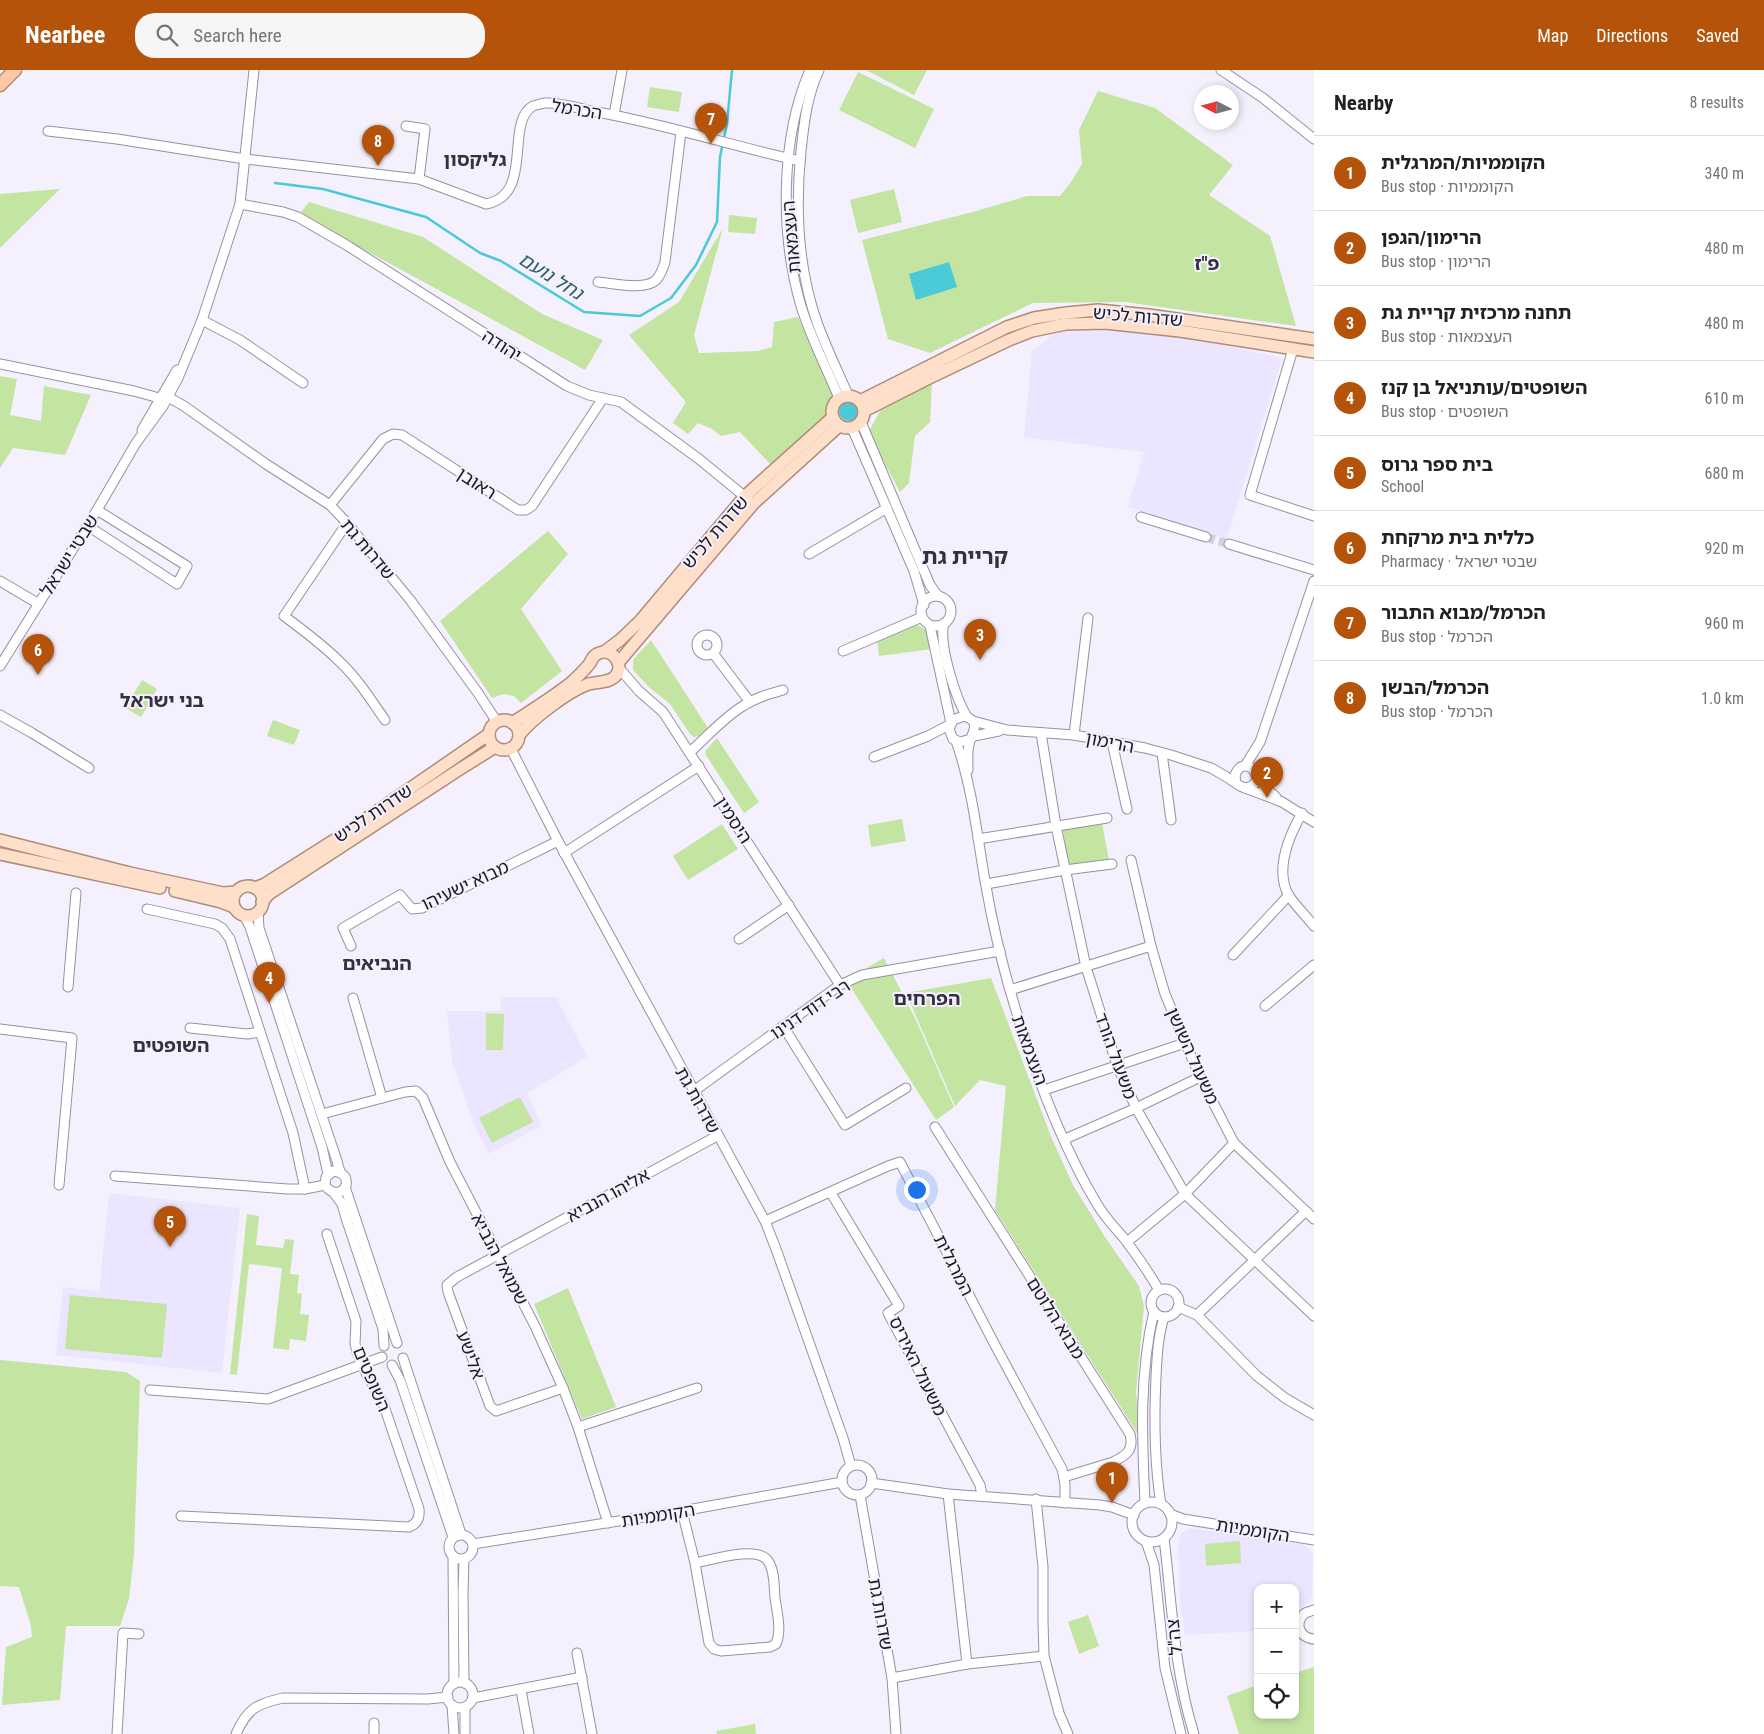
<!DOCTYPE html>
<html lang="en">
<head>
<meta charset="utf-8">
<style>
  body { margin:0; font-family:"Roboto Condensed","Noto Sans Hebrew",sans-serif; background:#f6f6f6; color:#202124 }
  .controls { position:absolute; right:15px; bottom:15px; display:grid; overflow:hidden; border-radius:10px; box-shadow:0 2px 8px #0003 }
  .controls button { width:45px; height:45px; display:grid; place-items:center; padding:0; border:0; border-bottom:1px solid #e0e0e0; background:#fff; color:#202124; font:25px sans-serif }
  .compass { position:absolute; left:1194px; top:15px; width:45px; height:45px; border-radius:50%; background:#fff; box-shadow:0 2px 8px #0003; rotate:276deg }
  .you { position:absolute; left:916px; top:1119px; width:18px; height:18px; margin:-12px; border:4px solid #fff; border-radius:50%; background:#1a73e8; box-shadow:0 0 0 8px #1a73e833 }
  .badge { display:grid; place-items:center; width:32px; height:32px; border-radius:50%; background:#b45309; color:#fff; font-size:16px; font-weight:700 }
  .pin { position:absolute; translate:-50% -41px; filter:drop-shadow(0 1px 2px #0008) }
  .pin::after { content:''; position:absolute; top:26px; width:18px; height:15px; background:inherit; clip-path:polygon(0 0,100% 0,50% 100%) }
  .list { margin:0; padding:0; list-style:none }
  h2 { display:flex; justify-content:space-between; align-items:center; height:65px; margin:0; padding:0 20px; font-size:21px }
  h2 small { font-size:16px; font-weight:400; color:#757577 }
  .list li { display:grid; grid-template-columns:32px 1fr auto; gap:15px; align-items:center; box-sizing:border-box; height:75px; padding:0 20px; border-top:1px solid #e0e0e0 }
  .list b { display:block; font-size:19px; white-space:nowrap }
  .list p { margin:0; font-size:16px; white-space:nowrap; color:#757577 }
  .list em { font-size:16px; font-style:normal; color:#757577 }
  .icon { flex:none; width:28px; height:28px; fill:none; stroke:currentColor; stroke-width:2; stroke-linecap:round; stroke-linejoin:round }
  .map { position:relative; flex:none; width:1314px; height:1664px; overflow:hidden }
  header { display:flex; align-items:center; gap:30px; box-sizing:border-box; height:70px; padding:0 25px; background:#b45309; color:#fff }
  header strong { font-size:24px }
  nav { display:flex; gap:28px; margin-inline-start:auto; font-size:18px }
  .search { width:350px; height:45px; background:#f6f6f6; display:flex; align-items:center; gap:12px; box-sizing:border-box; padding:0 18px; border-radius:20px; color:#757577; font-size:19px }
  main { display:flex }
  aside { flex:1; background:#fff }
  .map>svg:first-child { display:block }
</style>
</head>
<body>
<header>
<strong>Nearbee</strong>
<div class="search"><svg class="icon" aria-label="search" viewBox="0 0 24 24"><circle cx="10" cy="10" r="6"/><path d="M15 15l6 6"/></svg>Search here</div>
<nav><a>Map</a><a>Directions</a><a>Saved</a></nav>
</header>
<main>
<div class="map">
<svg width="1314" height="1664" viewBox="0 0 1314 1664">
  <rect width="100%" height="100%" fill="#f4f0fe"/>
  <g fill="#ece5ff">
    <path d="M1112,260L1178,266L1282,288L1227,468L1128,437L1144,382L1024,367L1032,281L1056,262Z"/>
    <path d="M501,927H556L587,987L527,1023L541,1056L488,1084L473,1051L452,991L447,941H500Z"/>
    <path d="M109,1123L240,1138L222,1303L56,1285L63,1217L99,1221Z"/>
    <path d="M1191,1458L1301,1474L1307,1477L1313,1484L1312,1525L1309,1533L1295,1539V1518H1258V1561L1185,1565L1180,1534L1178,1474L1180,1465L1185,1460Z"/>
  </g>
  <g fill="#c4e4a1">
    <path d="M866,0H927L914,25Z"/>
    <path d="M858,2L934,39L915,78L839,40Z"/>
    <path d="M650,17L682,22L679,42L647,37Z"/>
    <path d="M1098,21L1155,38L1233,95L1209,125L1270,166L1296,256L1125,232L1033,233L930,283L888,269L862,170L973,142L1027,126H1060L1071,112L1082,94L1079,60Z"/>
    <path d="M60,119L0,178V124Z"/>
    <path d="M894,119L902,152L858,163L850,130Z"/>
    <path d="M309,132L423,167L542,244L603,270L585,300L299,144Z"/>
    <path d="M729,145L757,148L755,164L728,162Z"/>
    <path d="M723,158L694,265L699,283L758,281L772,277L774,252L798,247L833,327L828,335V347L772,396L740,362L721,366L712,359L698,353L688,364L673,353L686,332L629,265L679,232Z"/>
    <path d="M0,306L17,309L10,345L41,351L44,316L91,325L65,385L13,378L0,398Z"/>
    <path d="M932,313L930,352L915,366L909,413L900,422L868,363L880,341Z"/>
    <path d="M548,461L568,484L521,539L562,601L521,633L514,626L503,624L492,628L440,551Z"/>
    <path d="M915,553L928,562L932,579L879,586L877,570Z"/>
    <path d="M651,570L708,658L699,666L694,667L690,664L670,634L650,618L633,600V590Z"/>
    <path d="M142,610L157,619L141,647L125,638Z"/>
    <path d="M273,650L300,660L294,675L267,666Z"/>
    <path d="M717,668L759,732L744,743L705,684L706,680Z"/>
    <path d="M902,749L906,771L871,777L868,755Z"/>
    <path d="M1102,753L1109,790L1069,797L1063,760Z"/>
    <path d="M722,754L738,779L688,810L673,786Z"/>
    <path d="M884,888L916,950L954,1037L936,1050L846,910Z"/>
    <path d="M991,908L1052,1069L1073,1115L1105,1167L1139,1216L1144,1236L1136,1322L1141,1369L995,1140L1006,1016L980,1010L955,1036L906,923Z"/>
    <path d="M486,943L504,944L503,980H486Z"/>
    <path d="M520,1027L533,1052L492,1073L479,1048Z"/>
    <path d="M247,1144L259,1146L256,1175L283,1178L285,1169L294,1170L290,1204L299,1205L297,1223L302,1224L300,1244L309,1245L306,1271L290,1269L289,1280L273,1278L282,1198L249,1194L237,1305L230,1304Z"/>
    <path d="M568,1218L616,1337L582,1349L534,1234Z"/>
    <path d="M70,1225L167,1234L162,1288L65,1279Z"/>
    <path d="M0,1290L126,1302L140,1311L134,1484L129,1529L120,1556H66L60,1630L2,1635L6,1577L32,1567L31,1556L19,1517L0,1516Z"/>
    <path d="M1240,1471L1241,1493L1206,1496L1205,1474Z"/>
    <path d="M1088,1545L1099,1576L1079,1584L1068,1552Z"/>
    <path d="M1314,1597V1664H1239L1227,1626L1258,1615V1645H1295V1603Z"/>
    <path d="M755,1654L756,1664H717L716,1661Z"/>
  </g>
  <g fill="#4ac9d7">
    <path d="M949,192L957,217L916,230L909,204Z"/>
    <circle cx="849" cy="341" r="10"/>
  </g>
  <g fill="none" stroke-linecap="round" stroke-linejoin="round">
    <path stroke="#4ac9d7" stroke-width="2.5" d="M275,113L323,119L426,147L480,183L501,191L584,242L640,246L671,228L696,195L717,152L720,87L727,53L732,0"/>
    <path stroke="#d4d0dd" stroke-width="9" stroke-dasharray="9 4.5" stroke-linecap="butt" d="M1206,467L1229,474"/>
    <g stroke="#9690a6" stroke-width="11">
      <g id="minor">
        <path d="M810,0C780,69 780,165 801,236C810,266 827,299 839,328"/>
        <path d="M819,0C807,26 804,53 801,81C795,140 798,200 818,255C827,279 838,302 848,325"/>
        <path d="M1221,0L1263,28L1314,69"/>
        <path d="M614,45L622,0"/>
        <path d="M406,56L425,59L419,109"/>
        <path d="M48,61L117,69L245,89L419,109L486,134C535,125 504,52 533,36C536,35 541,34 544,33C561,32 580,39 597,42C665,54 732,76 800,91"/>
        <path d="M240,134L283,142L298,147L348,176L567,316L589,325L621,332L699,389L749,430"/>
        <path d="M598,212C613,213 645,221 656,210C661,205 663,198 665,192L681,62"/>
        <path d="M202,250L240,270L303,313"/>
        <path d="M1293,279L1250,425L1314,446"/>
        <path d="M0,294L134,321L159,328L168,327L184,336L266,394L330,435L347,453L411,531L478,623L497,652"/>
        <path d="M861,352L930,515L938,526"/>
        <path d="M852,358L914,501L924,535"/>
        <path d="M142,360L177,300"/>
        <path d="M330,435L383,369L393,364L402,365L518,440H526L532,436L603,328"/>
        <path d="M1141,447L1206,467"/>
        <path d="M347,453L284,546C303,560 323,575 340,592C358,609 371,630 385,650"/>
        <path d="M88,456L177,514L187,496L97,440"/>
        <path d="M1229,474L1314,500"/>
        <path d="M809,484L887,438"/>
        <path d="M0,511L39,534"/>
        <circle cx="936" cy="541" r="15"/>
        <path d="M944,553C938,574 956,629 967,647"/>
        <path d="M930,556L951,653"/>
        <circle cx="707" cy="575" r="10"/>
        <path d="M843,581L922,547"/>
        <path d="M713,583L750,632"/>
        <path d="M0,596L97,440L136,373L163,336L178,308L202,250L240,134L254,0"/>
        <path d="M619,598L639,621L663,642L840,915"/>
        <path d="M0,645L32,663L89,698"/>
        <path d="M973,651L1007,660L1074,665L1145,678L1171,685L1211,698L1225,706L1240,716L1282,732L1314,752"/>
        <path d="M1041,663L1056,756L1086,897L1117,995L1136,1038L1185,1124L1314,1246"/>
        <path d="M1074,665L1088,548"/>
        <path d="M974,666L999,661"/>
        <path d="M956,671C972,716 977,764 985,811C993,857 1004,903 1018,947C1037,1008 1064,1079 1097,1134C1104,1146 1114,1157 1123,1167C1136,1184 1148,1201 1159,1220"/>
        <path d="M1112,672L1127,739"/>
        <path d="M511,679L558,771L765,1151L776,1179L843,1368L851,1396"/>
        <path d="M690,682C707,667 723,648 743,636C755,628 769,624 783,620"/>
        <path d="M1162,683L1171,750"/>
        <path d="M874,687L928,666L949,655"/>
        <path d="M1245,696L1260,672L1314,511"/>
        <path d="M968,700C968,692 967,683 969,675C971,663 983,652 964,646L953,650L949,659L953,669L960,672L971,669"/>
        <path d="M1257,707L1261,713L1276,727"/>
        <path d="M1236,713C1235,708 1234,705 1237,701C1248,684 1270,714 1245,718"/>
        <path d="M1302,743C1289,766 1274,800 1289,826C1296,836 1306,846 1314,856"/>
        <path d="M978,769L1107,748"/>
        <path d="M564,783L699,696"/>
        <path d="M1131,790L1151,876L1165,924L1200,1007L1234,1073L1314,1149"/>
        <path d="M986,814L1065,800L1112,794"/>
        <path d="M147,839L215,854L222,858L230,869L293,1063L305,1119"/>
        <path d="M258,842L259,858L337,1091C338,1095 339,1100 341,1103C344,1107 345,1104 346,1110C349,1123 332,1127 325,1115L326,1107L333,1101L341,1103"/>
        <path d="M244,845L250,857L322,1077L328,1104"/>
        <path d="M739,869L789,835"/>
        <path d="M351,876L343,858L400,825L412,839L422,838L558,771"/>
        <path d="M1233,885L1289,825"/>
        <path d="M68,917L76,823"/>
        <path d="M1010,920L1151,876"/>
        <path d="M353,928L382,1028"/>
        <path d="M1265,936L1314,895"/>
        <path d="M783,956L845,1055L906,1018"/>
        <path d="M190,958L247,964L260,962"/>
        <path d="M0,959L72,968L59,1115"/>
        <path d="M1044,1020L1185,973"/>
        <path d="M694,1021L840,915L862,905L1000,881"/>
        <path d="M322,1044L405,1022L416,1021L423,1028L450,1092L535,1256L563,1318L578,1357L608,1453"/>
        <path d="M935,1057L1130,1364C1134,1380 1127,1385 1113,1392L1064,1407"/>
        <path d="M1065,1069L1136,1038L1200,1007"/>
        <path d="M115,1106L288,1119H305L325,1115"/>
        <path d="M345,1117L397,1273"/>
        <path d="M334,1123L342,1134L346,1148L383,1259L384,1276"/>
        <path d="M831,1123L899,1236L888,1243L980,1415L982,1425"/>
        <path d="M765,1151L888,1096L900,1092L996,1277L1062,1399L1065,1414V1433"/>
        <path d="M1127,1172L1185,1124L1234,1073"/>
        <circle cx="1165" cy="1233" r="14"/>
        <path d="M1178,1237L1197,1245L1257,1306L1285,1328L1314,1345"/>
        <path d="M1197,1245L1306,1141"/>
        <path d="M403,1288L461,1464"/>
        <path d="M392,1295L400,1310L453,1467"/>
        <path d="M563,1318L496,1341L490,1336L448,1222L447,1215L457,1207L717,1066"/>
        <path d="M150,1320L268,1329L382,1287"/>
        <path d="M578,1357L697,1318"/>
        <circle cx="857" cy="1410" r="15"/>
        <path d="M871,1413L948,1424L1100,1435L1112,1437L1134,1445"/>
        <path d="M948,1424L967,1594"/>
        <path d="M860,1425L892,1608L896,1664"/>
        <path d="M1036,1429L1043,1497V1551L1044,1586L1059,1643L1068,1664"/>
        <circle cx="1152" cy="1452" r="20"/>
        <path d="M1145,1433C1142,1368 1139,1305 1154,1241"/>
        <path d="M1161,1434C1154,1392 1154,1350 1156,1307C1157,1287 1158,1266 1164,1247"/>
        <path d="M682,1441L695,1493L709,1573L714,1579L721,1581L770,1577L776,1574C782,1560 777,1543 775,1528C774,1517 775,1501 768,1491C758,1475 711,1490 695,1493"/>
        <path d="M1170,1444L1183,1449L1314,1470"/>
        <path d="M181,1446L409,1457C417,1454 420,1448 419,1439L382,1330L367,1305L357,1282L355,1274L356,1251L327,1164"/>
        <circle cx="461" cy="1477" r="12"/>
        <path d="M1164,1468C1172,1534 1174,1600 1194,1664"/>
        <path d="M1146,1471L1154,1495L1165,1598L1181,1664"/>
        <path d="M473,1474L682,1441L842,1412"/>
        <path d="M453,1486L454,1614"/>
        <path d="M1314,1540L1305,1543C1294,1553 1299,1568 1314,1569"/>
        <path d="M577,1583L592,1664"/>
        <path d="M892,1608L967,1594L1044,1586"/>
        <circle cx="460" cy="1625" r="13"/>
        <path d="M464,1613L463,1523L464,1489"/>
        <path d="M521,1620L529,1664"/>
        <path d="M473,1628L582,1607"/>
        <path d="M452,1635L454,1664"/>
        <path d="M465,1637V1664"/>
        <path d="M374,1653V1664"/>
        <path d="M117,1664L123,1563L139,1564"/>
        <path d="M236,1664C247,1639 256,1634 283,1628L428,1629L448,1627"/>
      </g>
    </g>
    <g stroke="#af8c78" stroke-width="14">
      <g id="major">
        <circle cx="848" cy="342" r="16"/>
        <path d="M860,331L1007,257L1034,248L1066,243L1098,240L1149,245L1314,269"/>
        <path d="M864,341L925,310L1009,270L1032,261L1066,254L1105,253L1180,261L1314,282"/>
        <path d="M604,582L620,570L640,551L745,426L833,347"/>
        <path d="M618,593L754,433L839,356"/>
        <circle cx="504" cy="665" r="15"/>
        <path d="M512,653C532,640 553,627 572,612C578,606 585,600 590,593C592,589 593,586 597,584C610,577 624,591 617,604C611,614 595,611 586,615C566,623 532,649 519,665"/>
        <path d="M0,770L130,803L223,823L236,822"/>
        <path d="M0,784L160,818"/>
        <circle cx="248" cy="831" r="15"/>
        <path d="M255,818L265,814L344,764L489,664"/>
        <path d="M175,821L221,832L234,837"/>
        <path d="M262,832L269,824L457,701L495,677"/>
      </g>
    </g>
    <g stroke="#af8c78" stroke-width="15">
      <path id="highway" d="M0,15L15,0"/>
    </g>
    <use href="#minor" stroke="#fff" stroke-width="9"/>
    <use href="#major" stroke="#fedfc9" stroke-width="11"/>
    <use href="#highway" stroke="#fdc9a5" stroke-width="12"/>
  </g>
  <g text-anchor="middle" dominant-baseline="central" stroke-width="4" stroke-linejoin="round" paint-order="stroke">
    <g font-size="18" fill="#1d1a23" stroke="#f4f0fe">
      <text transform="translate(577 39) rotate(9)">הכרמל</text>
      <text transform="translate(791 167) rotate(-95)">העצמאות</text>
      <text transform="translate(1138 246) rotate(5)">שדרות לכיש</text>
      <text transform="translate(502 275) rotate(33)">יהודה</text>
      <text transform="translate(477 413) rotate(33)">ראובן</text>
      <text transform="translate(715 462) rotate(-49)">שדרות לכיש</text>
      <text transform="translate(368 479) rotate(50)">שדרות גת</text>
      <text transform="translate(69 485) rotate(-58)">שבטי ישראל</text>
      <text transform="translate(1110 672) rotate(11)">הרימון</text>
      <text transform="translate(373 743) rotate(-34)">שדרות לכיש</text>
      <text transform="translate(734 750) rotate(57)">היסמין</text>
      <text transform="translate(465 815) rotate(-25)">מבוא ישעיהו</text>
      <text transform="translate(810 939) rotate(-34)">רבי דוד דנינו</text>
      <text transform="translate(1030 980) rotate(70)">העצמאות</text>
      <text transform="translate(1116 986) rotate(70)">משעול הורד</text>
      <text transform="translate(1193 986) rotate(66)">משעול השושן</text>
      <text transform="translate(698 1030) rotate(61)">שדרות גת</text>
      <text transform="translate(608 1125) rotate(-29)">אליהו הנביא</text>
      <text transform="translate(500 1189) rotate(62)">שמואל הנביא</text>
      <text transform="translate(954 1195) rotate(63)">המרגלית</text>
      <text transform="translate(1056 1248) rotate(58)">מבוא הלוטם</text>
      <text transform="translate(471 1285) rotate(70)">אלישע</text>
      <text transform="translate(918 1296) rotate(64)">משעול האיריס</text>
      <text transform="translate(372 1309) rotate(67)">השופטים</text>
      <text transform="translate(658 1445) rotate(-9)">הקוממיות</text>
      <text transform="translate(1253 1460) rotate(9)">הקוממיות</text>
      <text transform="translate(881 1544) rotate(80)">שדרות גת</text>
      <text transform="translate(1174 1567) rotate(-96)">צה"ל</text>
    </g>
    <g font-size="19" font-weight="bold" fill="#352f42" stroke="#f4f0fe">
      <text x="475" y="89">גליקסון</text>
      <text x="1207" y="193">פ"ז</text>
      <text x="162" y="630">בני ישראל</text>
      <text x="377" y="893">הנביאים</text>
      <text x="927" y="928">הפרחים</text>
      <text x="171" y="975">השופטים</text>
    </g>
    <g font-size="19" font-style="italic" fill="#295e64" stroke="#f4f0fe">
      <text transform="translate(551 206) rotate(32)">נחל נועם</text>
    </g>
    <g font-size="22" font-weight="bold" fill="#352f42" stroke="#f4f0fe">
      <text x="965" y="486">קריית גת</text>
    </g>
  </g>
</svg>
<div class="controls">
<button>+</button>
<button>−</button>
<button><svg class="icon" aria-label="locate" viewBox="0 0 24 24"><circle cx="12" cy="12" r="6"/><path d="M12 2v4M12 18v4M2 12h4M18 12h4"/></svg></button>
</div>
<svg class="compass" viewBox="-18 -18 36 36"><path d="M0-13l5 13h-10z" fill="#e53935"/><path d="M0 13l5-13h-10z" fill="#757577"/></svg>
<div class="you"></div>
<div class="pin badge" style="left:1112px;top:1433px">1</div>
<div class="pin badge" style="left:1267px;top:728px">2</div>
<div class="pin badge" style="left:980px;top:590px">3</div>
<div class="pin badge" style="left:269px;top:933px">4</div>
<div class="pin badge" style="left:170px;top:1177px">5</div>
<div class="pin badge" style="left:38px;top:605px">6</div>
<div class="pin badge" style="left:711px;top:74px">7</div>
<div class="pin badge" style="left:378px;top:96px">8</div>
</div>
<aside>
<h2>Nearby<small>8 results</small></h2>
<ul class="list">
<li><span class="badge">1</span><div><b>הקוממיות/המרגלית</b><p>Bus stop · הקוממיות</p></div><em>340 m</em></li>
<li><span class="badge">2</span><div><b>הרימון/הגפן</b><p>Bus stop · הרימון</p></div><em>480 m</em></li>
<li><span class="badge">3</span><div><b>תחנה מרכזית קריית גת</b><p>Bus stop · העצמאות</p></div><em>480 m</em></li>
<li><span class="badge">4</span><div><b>השופטים/עותניאל בן קנז</b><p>Bus stop · השופטים</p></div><em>610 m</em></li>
<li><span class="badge">5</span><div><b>בית ספר גרוס</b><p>School</p></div><em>680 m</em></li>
<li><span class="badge">6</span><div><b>כללית בית מרקחת</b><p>Pharmacy · שבטי ישראל</p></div><em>920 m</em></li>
<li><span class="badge">7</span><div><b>הכרמל/מבוא התבור</b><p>Bus stop · הכרמל</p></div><em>960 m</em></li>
<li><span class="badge">8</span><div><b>הכרמל/הבשן</b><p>Bus stop · הכרמל</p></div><em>1.0 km</em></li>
</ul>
</aside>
</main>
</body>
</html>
